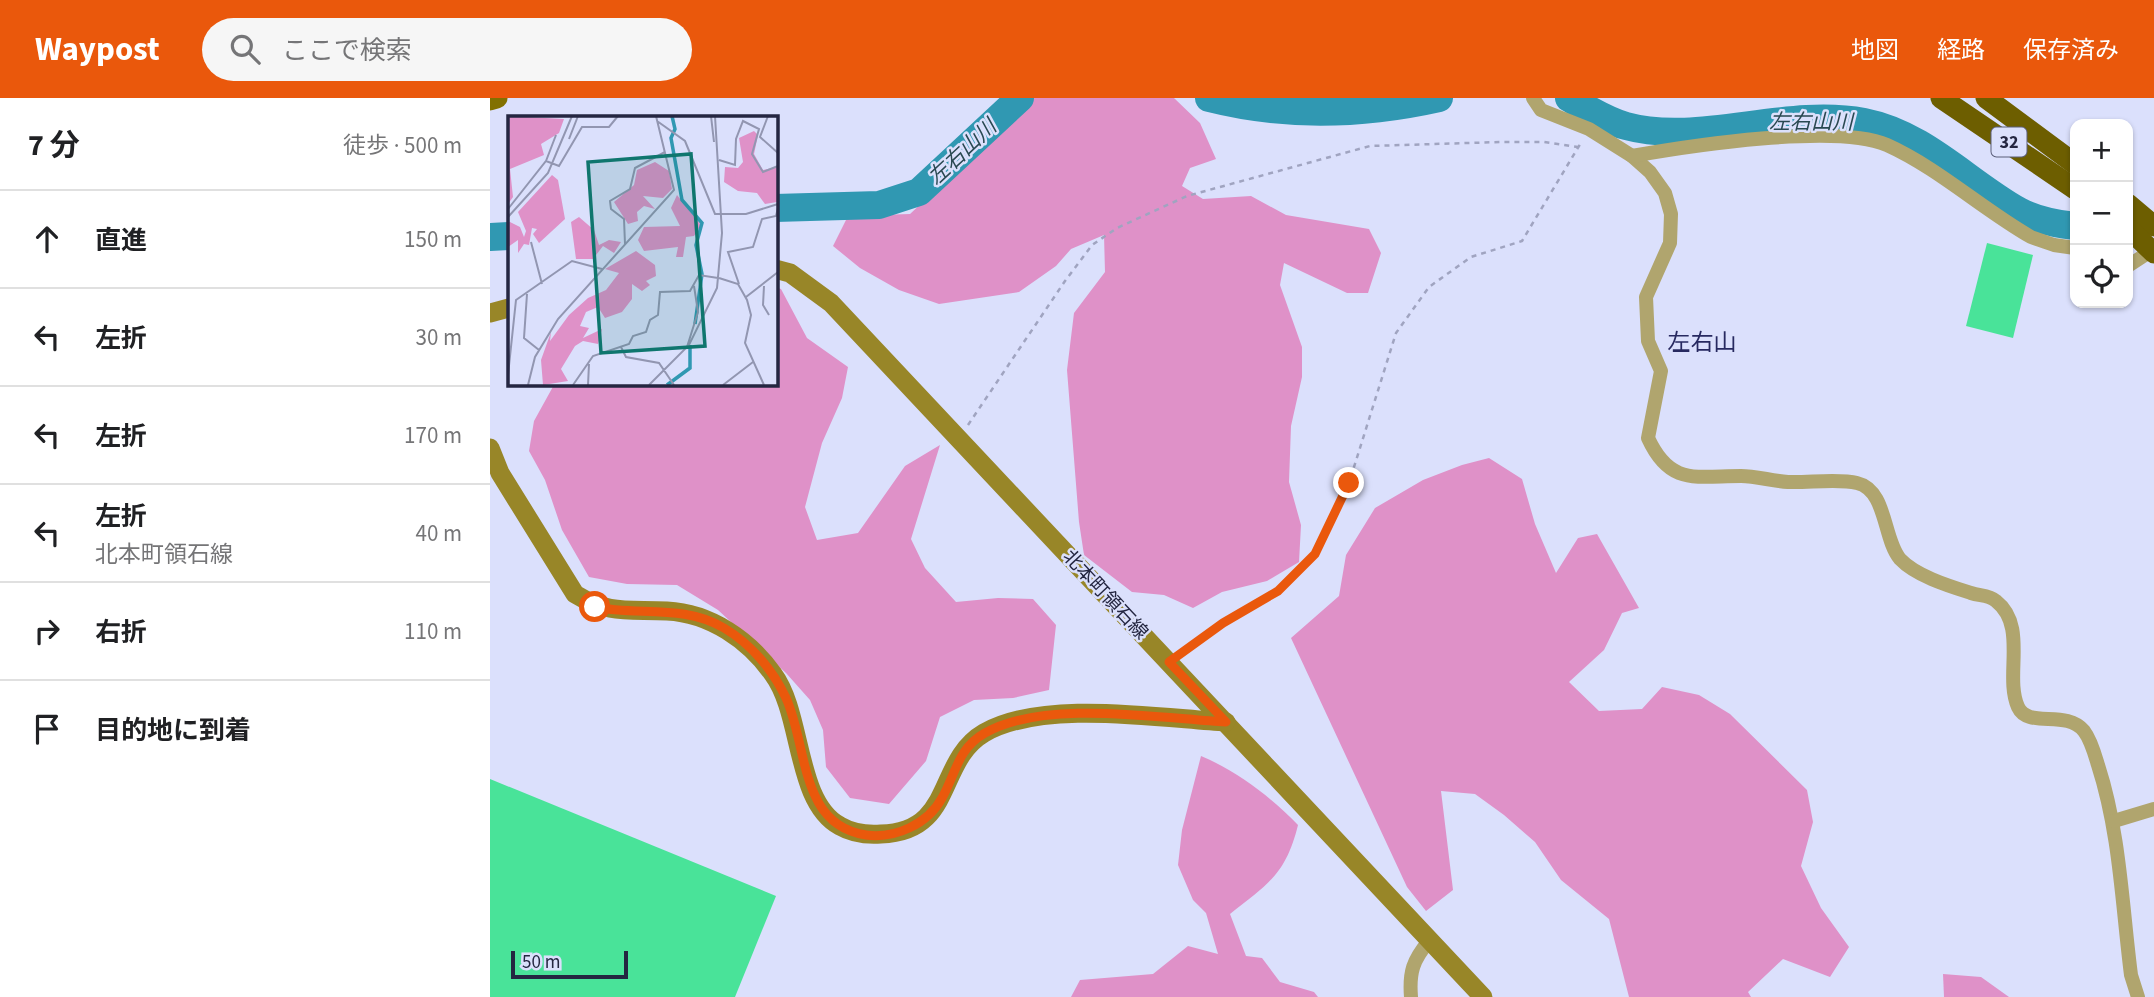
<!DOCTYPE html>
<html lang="ja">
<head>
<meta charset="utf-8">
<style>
  body { margin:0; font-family:"Source Sans 3","Noto Sans JP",sans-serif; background:#f6f6f6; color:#202124 }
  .controls { position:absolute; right:21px; top:21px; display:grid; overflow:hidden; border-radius:14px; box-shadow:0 2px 5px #0004 }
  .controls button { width:63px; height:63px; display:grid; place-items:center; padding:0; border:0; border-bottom:2px solid #e0e0e0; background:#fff; color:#202124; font:35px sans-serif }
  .scale { position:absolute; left:21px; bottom:18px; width:117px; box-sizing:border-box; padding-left:7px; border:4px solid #242641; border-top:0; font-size:19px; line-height:24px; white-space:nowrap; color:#242641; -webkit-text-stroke:5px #dbe0fc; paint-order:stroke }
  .stop { position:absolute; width:21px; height:21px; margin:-16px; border:5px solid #ea580c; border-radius:50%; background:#fff }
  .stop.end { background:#ea580c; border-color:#fff; box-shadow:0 2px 7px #0008 }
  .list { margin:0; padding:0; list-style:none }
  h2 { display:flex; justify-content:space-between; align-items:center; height:91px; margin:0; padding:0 28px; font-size:30px }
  h2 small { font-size:23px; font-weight:400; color:#757577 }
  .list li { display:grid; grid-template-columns:46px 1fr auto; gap:21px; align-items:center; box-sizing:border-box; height:98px; padding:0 28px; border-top:2px solid #e0e0e0 }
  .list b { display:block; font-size:26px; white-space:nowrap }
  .list p { margin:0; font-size:23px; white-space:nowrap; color:#757577 }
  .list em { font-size:23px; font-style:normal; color:#757577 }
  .icon { flex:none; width:38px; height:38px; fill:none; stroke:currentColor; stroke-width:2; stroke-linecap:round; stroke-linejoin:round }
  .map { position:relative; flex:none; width:1664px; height:899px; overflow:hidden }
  header { display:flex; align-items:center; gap:42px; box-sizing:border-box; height:98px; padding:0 35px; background:#ea580c; color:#fff }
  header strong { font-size:33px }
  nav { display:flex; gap:38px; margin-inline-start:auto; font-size:24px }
  .search { width:490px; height:63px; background:#f6f6f6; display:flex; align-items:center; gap:18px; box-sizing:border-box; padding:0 24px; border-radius:38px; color:#757577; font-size:26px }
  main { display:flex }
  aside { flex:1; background:#fff }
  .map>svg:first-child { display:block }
</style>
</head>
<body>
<header>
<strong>Waypost</strong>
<div class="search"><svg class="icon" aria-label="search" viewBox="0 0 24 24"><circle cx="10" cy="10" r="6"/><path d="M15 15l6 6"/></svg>ここで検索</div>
<nav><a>地図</a><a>経路</a><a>保存済み</a></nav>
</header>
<main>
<aside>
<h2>7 分<small>徒歩 · 500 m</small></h2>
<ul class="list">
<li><svg class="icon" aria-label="ahead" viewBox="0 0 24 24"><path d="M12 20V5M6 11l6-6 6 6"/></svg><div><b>直進</b></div><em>150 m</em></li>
<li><svg class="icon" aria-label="left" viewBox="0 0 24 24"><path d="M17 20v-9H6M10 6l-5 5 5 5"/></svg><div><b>左折</b></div><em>30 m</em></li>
<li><svg class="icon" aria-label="left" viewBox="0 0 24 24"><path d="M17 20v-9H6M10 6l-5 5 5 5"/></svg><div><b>左折</b></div><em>170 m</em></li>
<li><svg class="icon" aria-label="left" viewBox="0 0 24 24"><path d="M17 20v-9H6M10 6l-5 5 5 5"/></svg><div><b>左折</b><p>北本町領石線</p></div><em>40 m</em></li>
<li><svg class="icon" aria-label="right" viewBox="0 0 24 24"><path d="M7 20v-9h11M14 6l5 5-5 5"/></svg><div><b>右折</b></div><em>110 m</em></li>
<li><svg class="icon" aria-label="arrive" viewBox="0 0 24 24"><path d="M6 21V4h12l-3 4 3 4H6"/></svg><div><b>目的地に到着</b></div></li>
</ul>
</aside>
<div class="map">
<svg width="1664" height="899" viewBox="0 0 1664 899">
  <rect width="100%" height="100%" fill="#dbe0fc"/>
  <g fill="#df91c8">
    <path d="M544,0H684L710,25L726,61L700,70L692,88L713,101L761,98L796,117L879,131L891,155L878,195H857L794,165L790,187L812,249V279L801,328L799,384L811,427L809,464L777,483L732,494L703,510L674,497L642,494L594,457L589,424L577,272L584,215L615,174L614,137L581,151L566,168L529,194L449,206L409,192L370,170L343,148L358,118L420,116Z"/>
    <path d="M285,189L291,191L317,240L358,269L352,300L332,345L315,409L327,442L368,435L415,368L450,347L421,441L435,470L466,504L508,500L543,501L566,527L559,592L523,600L484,602L450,619L436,663L399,706L360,700L336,669L333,632L320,602L296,575L228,512L187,487L137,486L99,479L72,432L55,382L39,353L44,323L65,285H285Z"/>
    <path d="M999,360L1032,381L1045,426L1066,475L1088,440L1107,436L1149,510L1132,515L1114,552L1079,584L1109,613L1152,611L1172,589L1209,597L1240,616L1317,692L1323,724L1311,768L1331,810L1359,849L1340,879L1293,861L1258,894L1261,899H1139L1119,821L1071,782L1045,744L1014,717L985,696L951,693L963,792L936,813L917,789L801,540L849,498L856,457L885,410L933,382L972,367Z"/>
    <path d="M711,658C747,673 781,699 808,727C796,776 778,786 740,816L756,858L772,860L790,884L824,894L828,899H581L590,882L663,876L698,848L728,856L716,815L703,802L688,767L692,732Z"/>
    <path d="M1453,876L1491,879L1519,899H1454Z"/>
  </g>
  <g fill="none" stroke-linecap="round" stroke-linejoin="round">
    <g stroke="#3098b2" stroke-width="28">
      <path d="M719,0C794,19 873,17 949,0"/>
      <path d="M1079,0C1096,10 1117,23 1136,28C1208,48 1296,9 1374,24C1435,36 1477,84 1529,113C1546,122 1567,126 1585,128"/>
      <path d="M285,110L389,107L429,94L530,0"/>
      <path d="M0,139L19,138"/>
    </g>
  </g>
  <g fill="#49e399">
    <path d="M1497,145L1543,157L1523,240L1476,228Z"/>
    <path d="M0,681L286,798L245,899H0Z"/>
  </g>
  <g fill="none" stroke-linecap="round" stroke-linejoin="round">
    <g stroke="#a0a4c0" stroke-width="2.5" stroke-dasharray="5 5" stroke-linecap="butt">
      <path d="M478,327L575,183L602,147L627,130L697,98L880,48L1010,44H1054L1088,49"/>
      <path d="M693,554L788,493L825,456L859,385L906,235L939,189L981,159L1032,143L1092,43"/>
    </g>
    <g stroke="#b0a56e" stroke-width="14">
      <path d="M1043,0L1051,12L1099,31L1142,58L1160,74L1175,95L1181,116L1180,145L1156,199L1158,243L1171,273L1158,340C1180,388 1206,378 1251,378C1266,378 1282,383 1298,384C1318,385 1348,380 1367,385C1397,392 1393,441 1410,461C1426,478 1459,488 1481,495C1490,498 1499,497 1506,503C1538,528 1514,578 1528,609C1538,631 1576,611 1594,633C1601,642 1605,657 1608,667C1630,735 1632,807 1641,877L1648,899"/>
      <path d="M1142,58C1199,48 1346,25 1397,47C1448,70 1492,111 1541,139L1564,147L1585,150"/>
      <path d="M1638,168L1664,151"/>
      <path d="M1624,723L1664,711"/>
      <path d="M921,899C919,874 923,862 939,843"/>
    </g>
    <g stroke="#988628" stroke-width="19">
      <path d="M285,171L300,175L341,205L993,899"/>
      <path d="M0,215L19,210"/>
      <path d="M0,350L10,375L85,496C119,517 140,511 177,513C220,515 259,542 283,576C313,616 305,704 350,728C362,735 377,737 391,736C465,734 446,663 494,635C553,601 669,620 736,624"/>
    </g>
    <path stroke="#827000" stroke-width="21" d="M0,2L7,0"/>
    <g stroke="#6d5e00" stroke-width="21">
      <path d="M1451,0L1585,91"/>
      <path d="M1496,0L1585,66"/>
      <path d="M1638,106L1664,128"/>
      <path d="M1638,130L1664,155"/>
    </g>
  </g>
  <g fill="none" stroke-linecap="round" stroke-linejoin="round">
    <path stroke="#ea580c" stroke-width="9" d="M105,509C148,518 194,506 234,530C261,546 283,572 296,600C318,648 309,727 376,737C405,741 438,726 452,700C466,675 468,650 495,635C554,601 669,620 736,624L679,564L733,525L788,493L825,456L859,385"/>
  </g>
  <g text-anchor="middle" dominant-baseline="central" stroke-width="5" stroke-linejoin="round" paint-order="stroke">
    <rect fill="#dbe0fc" stroke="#5b5e79" stroke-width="2" x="1501.5" y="29.5" width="35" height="29" rx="5"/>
    <g font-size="18" font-weight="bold" fill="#242641">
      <text x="1519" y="44">32</text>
    </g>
    <g font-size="19" fill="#242641" stroke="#dbe0fc">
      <text transform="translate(615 497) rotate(47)">北本町領石線</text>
    </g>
    <g font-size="21" font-style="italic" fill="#294851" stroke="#dbe0fc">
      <text x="1321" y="24">左右山川</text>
      <text transform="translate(472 54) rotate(-43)">左右山川</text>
    </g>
    <g font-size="23" fill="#272960" stroke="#dbe0fc">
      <text x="1212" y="244">左右山</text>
    </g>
  </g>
  <g transform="translate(18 18)">
    <rect width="270" height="270" fill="#dbe0fc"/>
    <path d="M0,0L56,3L51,17L33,28L36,39L2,53L5,81L0,88ZM246,15L250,19L246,38L255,54L269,51V86L257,88L249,77L230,75L216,66L217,51L230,52L235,46L231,22ZM147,46L161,55L164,73L155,82L135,80L147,93L136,90L129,96L130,105L120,108L106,86L126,69L129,54ZM44,59L50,64L57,103L31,127L25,118L29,113L24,112L21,129L16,128L10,137V124L0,131V105L12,111L16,121L18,115L10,96ZM169,79L193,109L186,120L178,121L175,141H168L170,131L136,135L130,124L136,111L172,110L163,92ZM71,101L86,114L91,129L101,124L113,126L106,137L95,130L85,143H68L63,106ZM128,135L147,149L148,160L138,165L142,169L134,175L124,168V183L114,196L97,202L90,191L78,196L72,210L81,212L75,222L94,213L90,228L75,225L67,230L53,253L60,265L35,269L33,244L43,216L42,225L61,199L80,182L98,174L111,157L97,153Z" fill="#df91c8"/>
    <path fill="none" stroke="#3098b2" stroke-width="3.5" d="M164,0L167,13L163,22L174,84L194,107L188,129L194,158L187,208M159,269L182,252V229"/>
    <path fill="none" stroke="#9296b1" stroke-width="2" d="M203,0L206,26M260,0L252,21L270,37M149,5L177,25L207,98H238L270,88M61,23L70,0M211,44L227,49L228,23L235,5L251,13L244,38L255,56L270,50M38,45L48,19M0,93L38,45L51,50L74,11H101L110,0M0,101L40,57L64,0M23,126L34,168M117,128L116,103L103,93L102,85L122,73L127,52L157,36M211,162L230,168L239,184L243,199L237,227L256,269M231,168L220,136L245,131L254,103L268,100L270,92M256,170L255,189L261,199M19,178L16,222L31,234M238,181L270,156M113,231L118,241L151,247L166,269M179,231L190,196L186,170M0,259L8,184L64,145L94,153M20,269L27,241L50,203L166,74L148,0M65,269L85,240L121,228L125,220L138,216L142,204L150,199L152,176L182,175L191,159L210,162M80,269L81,248M141,269L181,229L209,172L214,117L207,0M215,269L245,246"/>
    <path fill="#0f766e" fill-opacity="0.15" stroke="#0f766e" stroke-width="3.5" d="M183,38L197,230L93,237L80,46Z"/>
    <rect width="270" height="270" fill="none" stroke="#242641" stroke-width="3.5"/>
  </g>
</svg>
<div class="controls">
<button>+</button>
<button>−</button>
<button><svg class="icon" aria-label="locate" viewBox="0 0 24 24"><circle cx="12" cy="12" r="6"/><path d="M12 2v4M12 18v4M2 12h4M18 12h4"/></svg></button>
</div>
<div class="scale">50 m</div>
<div class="stop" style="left:105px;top:509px"></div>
<div class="stop end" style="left:859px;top:385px"></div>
</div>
</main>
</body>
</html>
